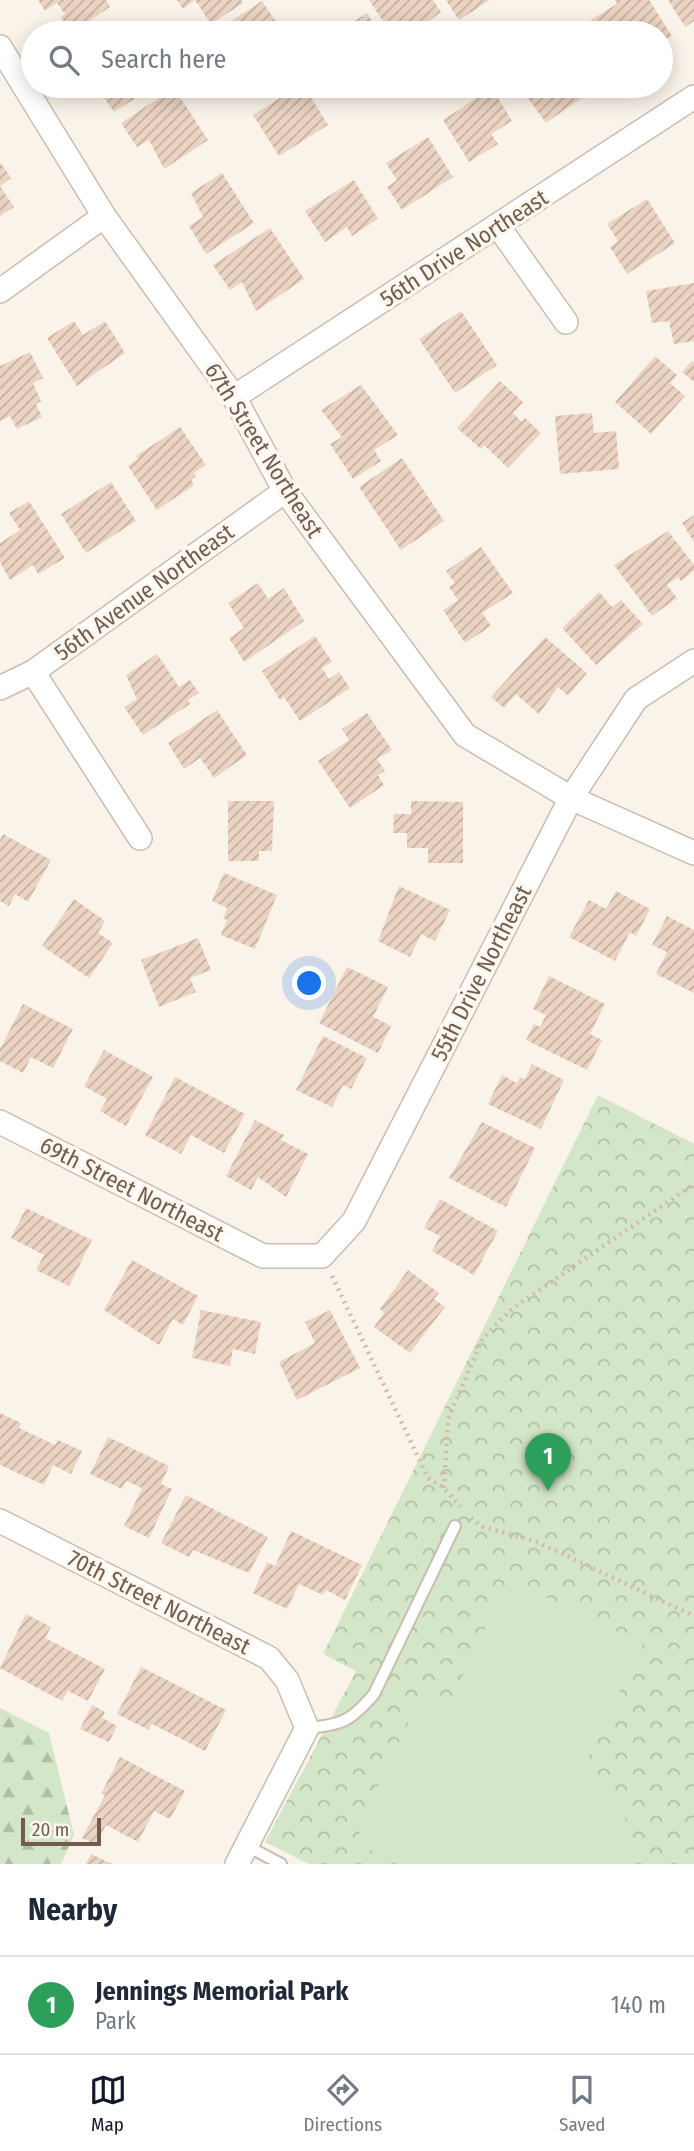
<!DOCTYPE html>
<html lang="en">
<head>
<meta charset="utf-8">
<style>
  body { margin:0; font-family:"Fira Sans Condensed",sans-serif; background:#f6f6f7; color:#1f2937 }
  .scale { position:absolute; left:21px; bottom:18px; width:80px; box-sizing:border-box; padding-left:7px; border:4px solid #715c4f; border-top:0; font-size:19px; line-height:24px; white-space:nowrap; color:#715c4f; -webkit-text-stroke:5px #fdf8ef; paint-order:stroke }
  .you { position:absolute; left:310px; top:984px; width:24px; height:24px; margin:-18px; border:5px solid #fff; border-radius:50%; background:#1a73e8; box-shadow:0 0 0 10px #1a73e833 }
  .badge { display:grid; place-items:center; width:46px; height:46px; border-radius:50%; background:#111827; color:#fff; font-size:23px; font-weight:700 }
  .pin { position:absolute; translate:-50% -58px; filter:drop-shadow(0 2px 4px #0008) }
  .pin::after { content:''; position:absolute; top:37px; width:24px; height:21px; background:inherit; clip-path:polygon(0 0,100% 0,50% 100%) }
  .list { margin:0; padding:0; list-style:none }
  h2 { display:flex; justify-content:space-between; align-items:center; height:91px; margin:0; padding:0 28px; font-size:30px }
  h2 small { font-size:23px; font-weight:400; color:#747a83 }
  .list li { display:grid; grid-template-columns:46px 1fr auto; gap:21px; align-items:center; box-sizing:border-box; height:98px; padding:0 28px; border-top:2px solid #e0e1e3 }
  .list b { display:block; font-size:26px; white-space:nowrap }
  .list p { margin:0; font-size:23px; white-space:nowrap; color:#747a83 }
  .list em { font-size:23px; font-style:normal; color:#747a83 }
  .icon { flex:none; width:38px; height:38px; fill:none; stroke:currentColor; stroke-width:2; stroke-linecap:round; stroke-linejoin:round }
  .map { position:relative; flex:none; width:694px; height:1864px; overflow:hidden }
  .search { position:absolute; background:#fff; box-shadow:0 4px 18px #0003; left:21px; right:21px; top:21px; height:77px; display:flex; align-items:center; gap:18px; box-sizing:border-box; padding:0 24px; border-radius:38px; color:#747a83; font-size:26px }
  .sheet { height:189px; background:#fff }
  nav { display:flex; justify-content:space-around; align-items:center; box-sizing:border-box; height:98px; border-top:2px solid #e0e1e3; background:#fff; font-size:19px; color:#747a83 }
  nav a { display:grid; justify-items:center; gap:4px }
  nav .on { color:#111827 }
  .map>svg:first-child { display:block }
</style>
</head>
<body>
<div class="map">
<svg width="694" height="1864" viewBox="0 0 694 1864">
  <defs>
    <pattern id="forest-firs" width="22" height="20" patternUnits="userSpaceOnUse" patternTransform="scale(1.75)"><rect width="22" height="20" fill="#d4e6c8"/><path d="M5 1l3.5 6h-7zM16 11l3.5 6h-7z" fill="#b0bea5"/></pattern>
    <pattern id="park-crowns" width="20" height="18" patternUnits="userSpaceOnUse" patternTransform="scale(1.75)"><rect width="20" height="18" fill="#d4e6c8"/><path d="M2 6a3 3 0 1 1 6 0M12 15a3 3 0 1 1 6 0" fill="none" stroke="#b0bea5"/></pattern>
    <pattern id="building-hatch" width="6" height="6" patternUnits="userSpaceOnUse" patternTransform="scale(1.75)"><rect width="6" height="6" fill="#ecd4c3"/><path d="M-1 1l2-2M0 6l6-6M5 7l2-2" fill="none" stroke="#c4afa1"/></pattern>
  </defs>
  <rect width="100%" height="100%" fill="#faf3e9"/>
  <path fill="url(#forest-firs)" d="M0,1708L49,1733L74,1835L61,1864H0Z"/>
  <path fill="url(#park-crowns)" d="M598,1095L694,1144V1864H309L265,1842L356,1671L323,1654Z"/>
  <path fill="#d4e6c8" d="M509,1579L643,1644L579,1777L618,1799L637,1850L631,1864H399L361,1845L359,1827L419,1700L446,1711Z"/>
  <g fill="url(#building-hatch)">
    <path d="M38,0H106L110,7L71,33L61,17L65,14L57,3L45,11Z"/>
    <path d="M177,0H241L243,3L211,24L195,0L183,9Z"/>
    <path d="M369,0H433L441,12L413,33H391Z"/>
    <path d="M446,0H490L459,20Z"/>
    <path d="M615,0H649L672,36L661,43V33H599L591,20L617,4Z"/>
    <path d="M668,0H694V21L685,27Z"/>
    <path d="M262,1L281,29L275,33H213Z"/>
    <path d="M367,13L379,33H336Z"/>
    <path d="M96,86H154L114,112Z"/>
    <path d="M299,86H304L328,125L279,156L253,115Z"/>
    <path d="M519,86H599L546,123Z"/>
    <path d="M174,88L208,140L164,169L149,140L137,147L121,123Z"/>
    <path d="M492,88L512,121L491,134L498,144L469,162L443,120Z"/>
    <path d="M428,137L453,177L402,210L387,187L397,180L386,163Z"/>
    <path d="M0,162L11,178L0,186Z"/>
    <path d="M222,173L254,223L206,254L189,226L203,217L191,193Z"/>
    <path d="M354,180L378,219L352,236L347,227L325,242L305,211Z"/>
    <path d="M0,186L14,207L0,216Z"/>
    <path d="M647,199L675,243L627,274L610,247L618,241L607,224Z"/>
    <path d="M270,228L304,279L256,311L242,282L230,290L213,265Z"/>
    <path d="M694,283V341L674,344L669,321L652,323L646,291Z"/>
    <path d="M461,311L497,365L455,393L419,339Z"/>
    <path d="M74,321L83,335L105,321L125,353L77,386L47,338Z"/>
    <path d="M30,352L43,378L33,383L41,401L36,404L42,417L17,429L10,416L0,421V366Z"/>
    <path d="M655,356L677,375L670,383L685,396L651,434L615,402Z"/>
    <path d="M692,361L694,363V382L682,372Z"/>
    <path d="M500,381L523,402L513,413L522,422L525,418L541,433L508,468L484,445L481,449L457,428Z"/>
    <path d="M361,385L398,435L374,450L381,461L353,479L330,444L342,437L321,410Z"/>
    <path d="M592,413L594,433L616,431L619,469L560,474L555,416Z"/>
    <path d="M180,427L206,465L194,473L196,476L191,480L194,485L157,510L128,466L138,459L136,456Z"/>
    <path d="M402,458L444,521L401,550L359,487Z"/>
    <path d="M111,482L136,521L86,553L61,514Z"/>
    <path d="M29,501L65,558L38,574L33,565L10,580L0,562V543L20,530L9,513Z"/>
    <path d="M694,515V542L682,523Z"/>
    <path d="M668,531L694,565V571L681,581L678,577L667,585L677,598L652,616L614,565Z"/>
    <path d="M481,547L513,593L482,613L491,626L465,643L443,610L458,600L449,587L455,583L446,571Z"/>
    <path d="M258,583L268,599L284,588L304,621L244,662L229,638L244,628L228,603Z"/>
    <path d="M599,592L612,607L621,600L643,624L596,665L562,628Z"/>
    <path d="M315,636L332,662L322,668L329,679L339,672L350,688L300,721L284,697L280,700L262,671Z"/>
    <path d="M545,637L587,673L568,696L558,687L539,714L516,694L504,708L491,697Z"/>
    <path d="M157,654L179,687L190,680L199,693L188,700L190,704L143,735L124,707L137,699L126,675Z"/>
    <path d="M217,710L247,755L214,778L200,758L184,769L168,743Z"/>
    <path d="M367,713L392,750L377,759L385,771L378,775L384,785L350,808L318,761L349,740L342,729Z"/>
    <path d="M228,801H274L272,851H259V861H228Z"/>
    <path d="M411,801L463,802V863H428V848H407V833H393L394,814H411Z"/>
    <path d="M3,834L51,860L28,902L15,894L9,906L0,901V840Z"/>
    <path d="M224,873L277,895L255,949L221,935L227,920L223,918L227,908L212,901Z"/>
    <path d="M399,886L450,910L435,941L421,934L410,957L378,941Z"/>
    <path d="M616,891L650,909L636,936L630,932L615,961L569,937L589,900L606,909Z"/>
    <path d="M74,899L105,921L98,933L113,943L89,978L42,946Z"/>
    <path d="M667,916L694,930V993L656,974L667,952L652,945Z"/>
    <path d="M198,938L211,970L190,978L196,992L159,1007L141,960Z"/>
    <path d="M347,967L388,987L373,1017L391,1026L378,1053L319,1023Z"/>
    <path d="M549,976L605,1004L590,1034L602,1040L587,1070L526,1040L534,1024L540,1027L546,1015L533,1009Z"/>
    <path d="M23,1004L73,1029L53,1068L31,1057L23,1073L0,1061V1049Z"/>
    <path d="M323,1036L367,1058L351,1089L343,1085L332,1107L296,1090Z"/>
    <path d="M104,1050L153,1077L126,1126L100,1111L107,1099L84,1086Z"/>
    <path d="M532,1064L564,1080L541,1129L488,1104L502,1075L517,1083L520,1077L525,1079Z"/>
    <path d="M175,1077L245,1114L224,1153L191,1135L181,1154L145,1135Z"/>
    <path d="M255,1120L284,1135L281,1140L308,1154L286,1197L258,1177L251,1190L226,1176Z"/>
    <path d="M482,1122L535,1148L506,1207L449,1178Z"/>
    <path d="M440,1199L498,1231L474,1275L432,1251L440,1236L424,1228Z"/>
    <path d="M26,1208L92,1240L69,1286L36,1270L44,1255L11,1238Z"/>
    <path d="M132,1260L198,1296L183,1325L173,1319L159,1345L104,1310Z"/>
    <path d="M408,1270L439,1293L434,1299L445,1307L410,1353L374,1327L384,1313L380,1309Z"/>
    <path d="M201,1310L261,1322L255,1354L233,1349L230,1366L192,1358Z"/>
    <path d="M330,1310L360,1368L297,1400L279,1362L315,1343L305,1322Z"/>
    <path d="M0,1413L21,1423L19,1428L55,1445L58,1440L82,1451L71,1474L53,1465L44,1485L0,1465Z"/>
    <path d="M108,1437L169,1466L161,1484L172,1489L149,1538L124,1526L142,1488L126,1481L122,1489L90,1474Z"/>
    <path d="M186,1495L268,1537L249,1573L193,1550L189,1557L161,1543Z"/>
    <path d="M291,1531L362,1565L345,1600L326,1590L323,1595L299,1584L287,1609L253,1593L267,1562L275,1566Z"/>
    <path d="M26,1614L51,1627L45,1638L105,1669L88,1701L68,1691L62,1701L0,1668Z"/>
    <path d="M141,1667L226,1710L205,1751L152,1724L149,1730L117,1714Z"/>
    <path d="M92,1705L105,1712L102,1718L117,1726L109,1742L80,1729Z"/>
    <path d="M120,1757L185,1791L170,1819L154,1811L138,1842L106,1825L96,1845L82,1838L105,1795L101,1794Z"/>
    <path d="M91,1854L112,1864H86Z"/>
  </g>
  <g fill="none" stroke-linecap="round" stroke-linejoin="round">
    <g stroke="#cbbcb0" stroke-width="14">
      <g id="lane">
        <path d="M307,1728C342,1725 351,1721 374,1694L455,1526"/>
        <path d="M247,1846L281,1864"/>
      </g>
    </g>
    <g stroke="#cbbcb0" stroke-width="26">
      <g id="street">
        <path d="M0,47L104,216L234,397L285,491L465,735L571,798L694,853"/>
        <path d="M498,226L566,322"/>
        <path d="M0,291L104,216"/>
        <path d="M234,397L694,97"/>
        <path d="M33,672L140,838"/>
        <path d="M0,688L33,672L285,491"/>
        <path d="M0,1122L263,1256H322L354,1221L571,798L636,699L694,661"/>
        <path d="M0,1521L269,1658L287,1680L307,1728L237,1864"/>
      </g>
    </g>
    <g stroke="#d1b8a7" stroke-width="4.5" stroke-dasharray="2 5" stroke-linecap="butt">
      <path d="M332,1276L428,1478L444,1488L460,1507"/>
      <path d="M444,1488L448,1419L483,1338L513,1308L694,1184"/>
      <path d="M471,1518L483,1527L535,1541L694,1616"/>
    </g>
    <use href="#lane" stroke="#fff" stroke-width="10"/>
    <use href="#street" stroke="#fff" stroke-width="23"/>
  </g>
  <g text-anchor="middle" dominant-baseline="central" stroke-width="7" stroke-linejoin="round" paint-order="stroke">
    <g font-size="23" fill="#715c4f" stroke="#fdf8ef">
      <text transform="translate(464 248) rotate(-33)">56th Drive Northeast</text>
      <text transform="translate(264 450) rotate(58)">67th Street Northeast</text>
      <text transform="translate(144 592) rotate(-36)">56th Avenue Northeast</text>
      <text transform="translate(481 973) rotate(-63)">55th Drive Northeast</text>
      <text transform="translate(132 1189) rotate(27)">69th Street Northeast</text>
      <text transform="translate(159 1602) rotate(27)">70th Street Northeast</text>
    </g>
  </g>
</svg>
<div class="scale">20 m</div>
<div class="you"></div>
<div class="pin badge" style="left:548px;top:1491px;background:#2e9e5b">1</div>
<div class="search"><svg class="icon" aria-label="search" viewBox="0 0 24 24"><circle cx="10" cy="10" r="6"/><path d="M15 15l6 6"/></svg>Search here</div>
</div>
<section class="sheet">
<h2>Nearby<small></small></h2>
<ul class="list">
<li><span class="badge" style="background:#2e9e5b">1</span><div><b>Jennings Memorial Park</b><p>Park</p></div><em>140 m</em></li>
</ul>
</section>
<nav>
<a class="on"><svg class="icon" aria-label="map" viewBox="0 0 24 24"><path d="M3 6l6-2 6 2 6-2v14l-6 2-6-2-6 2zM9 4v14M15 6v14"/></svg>Map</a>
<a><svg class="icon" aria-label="directions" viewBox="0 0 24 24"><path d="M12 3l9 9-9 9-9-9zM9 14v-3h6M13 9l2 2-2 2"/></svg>Directions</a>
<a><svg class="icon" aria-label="saved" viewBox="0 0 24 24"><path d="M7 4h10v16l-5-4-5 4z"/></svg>Saved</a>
</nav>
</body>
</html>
